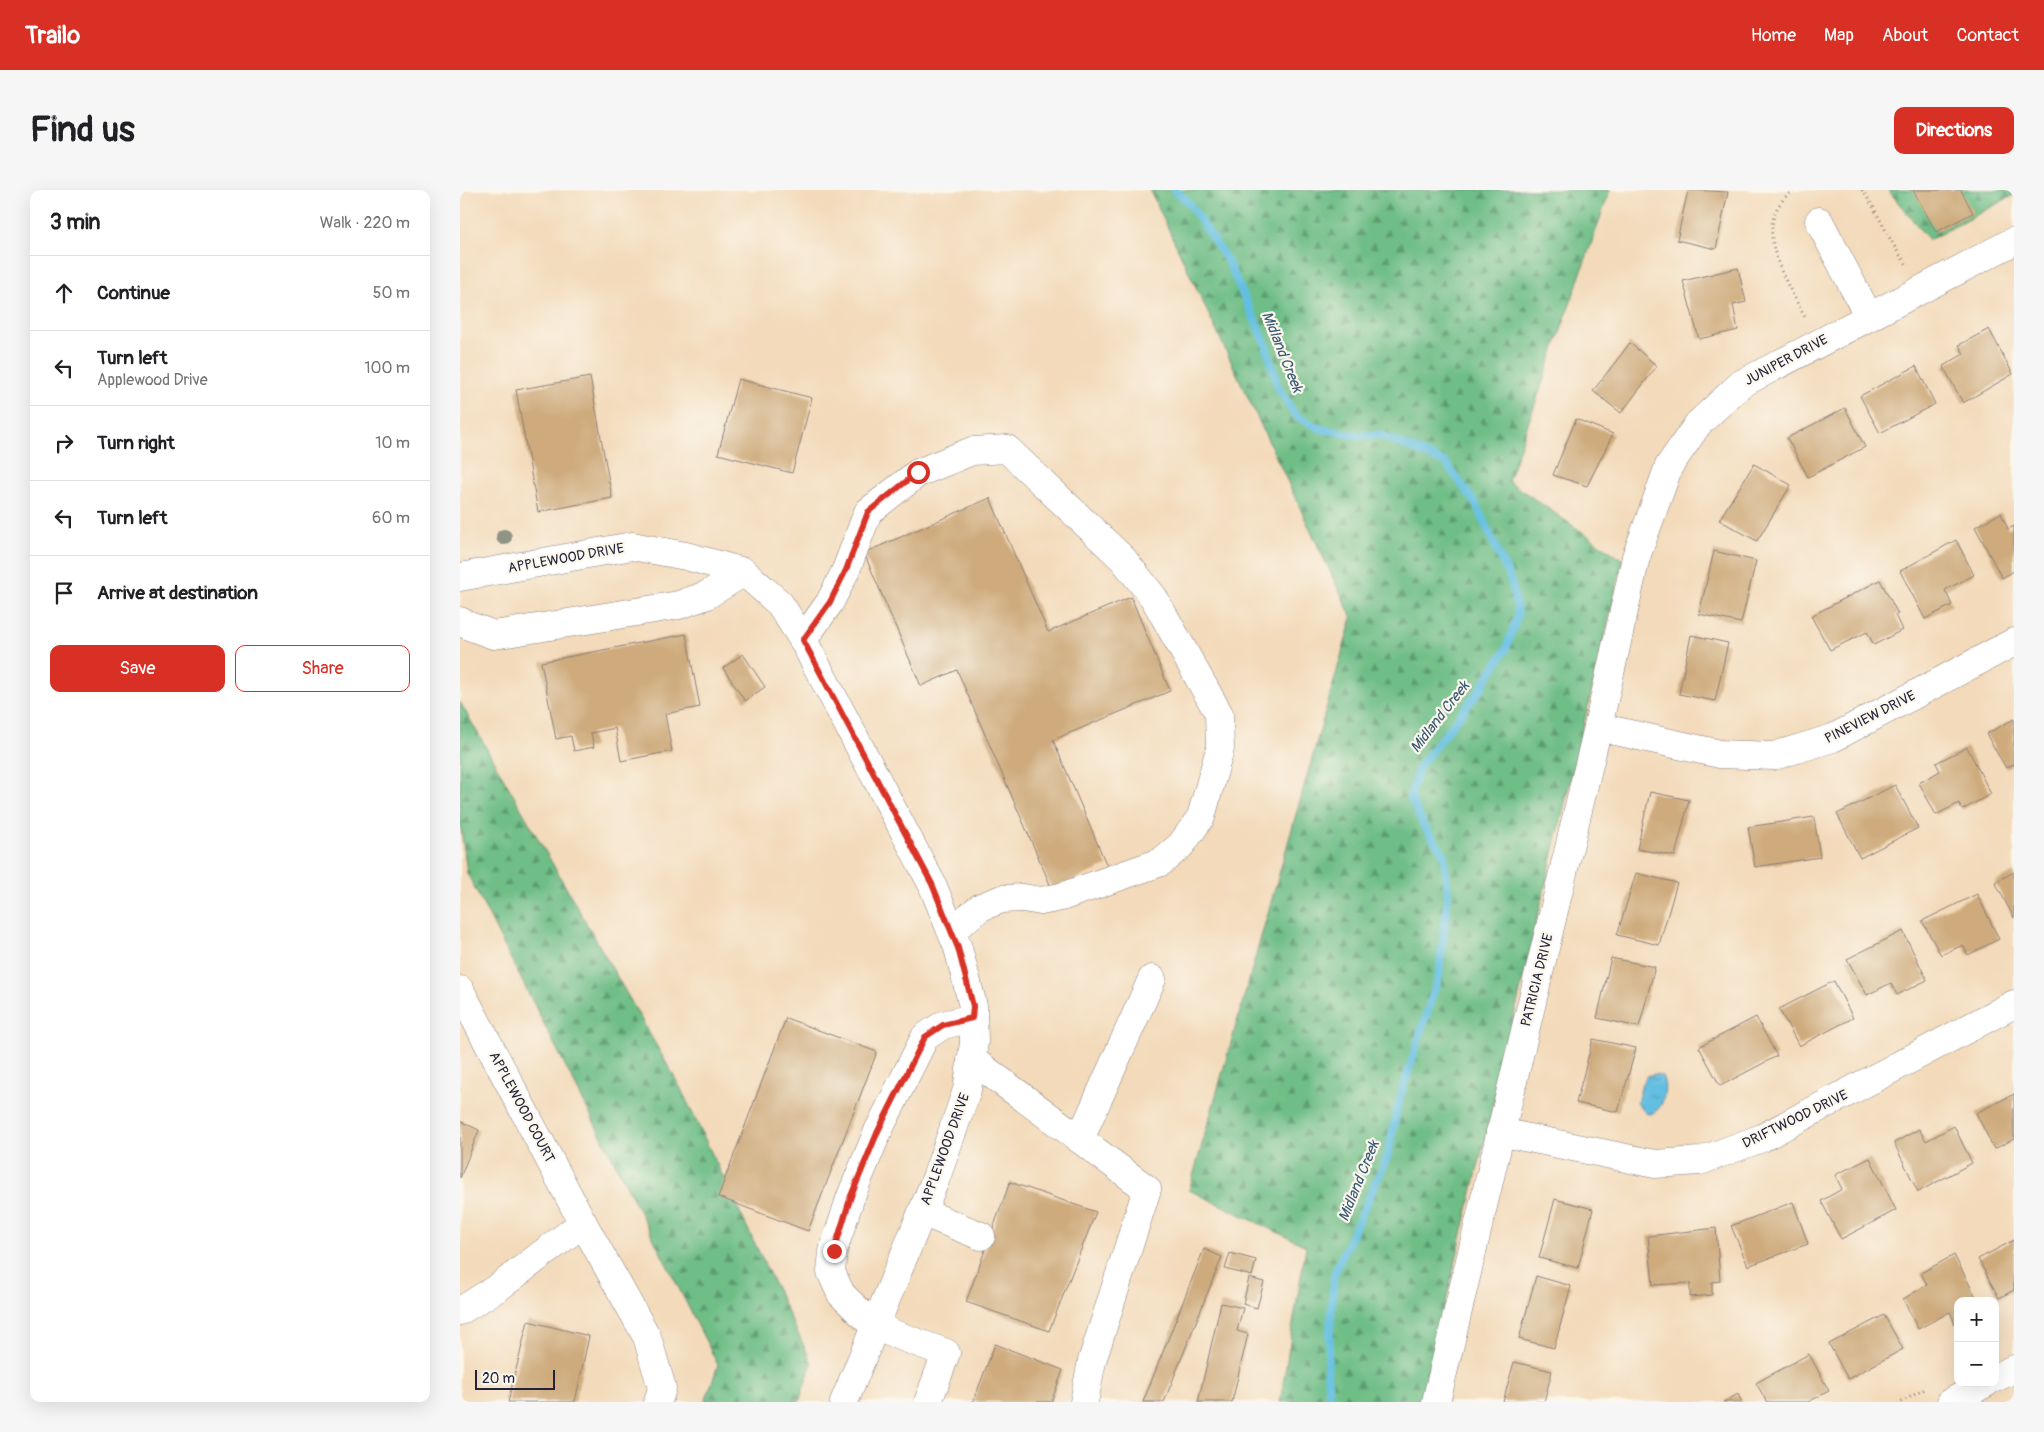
<!DOCTYPE html>
<html lang="en">
<head>
<meta charset="utf-8">
<style>
  body { margin:0; font-family:Pangolin,sans-serif; background:#f6f6f6; color:#202124 }
  .controls { position:absolute; right:15px; bottom:15px; display:grid; overflow:hidden; border-radius:10px; box-shadow:0 5px 20px #0002 }
  .controls button { width:45px; height:45px; display:grid; place-items:center; padding:0; border:0; border-bottom:1px solid #e0e0e0; background:#fff; color:#202124; font:25px sans-serif }
  .scale { position:absolute; left:15px; bottom:12px; width:80px; box-sizing:border-box; padding-left:5px; border:2px solid #22223b; border-top:0; font-size:14px; line-height:18px; white-space:nowrap; color:#22223b; -webkit-text-stroke:4px #fbf7ec; paint-order:stroke }
  .stop { position:absolute; width:15px; height:15px; margin:-11px; border:4px solid #d93025; border-radius:50%; background:#fff }
  .stop.end { background:#d93025; border-color:#fff; box-shadow:0 1px 5px #0008 }
  .list { margin:0; padding:0; list-style:none }
  h2 { display:flex; justify-content:space-between; align-items:center; height:65px; margin:0; padding:0 20px; font-size:21px }
  h2 small { font-size:16px; font-weight:400; color:#757577 }
  .list li { display:grid; grid-template-columns:32px 1fr auto; gap:15px; align-items:center; box-sizing:border-box; height:75px; padding:0 20px; border-top:1px solid #e0e0e0 }
  .list b { display:block; font-size:19px; white-space:nowrap }
  .list p { margin:0; font-size:16px; white-space:nowrap; color:#757577 }
  .list em { font-size:16px; font-style:normal; color:#757577 }
  .actions { display:flex; gap:10px; padding:15px 20px }
  .actions a { flex:1; padding:11px 0; border:1px solid #d93025; border-radius:10px; text-align:center; font-size:18px; color:#d93025 }
  .actions .main { background:#d93025; color:#fff }
  .icon { flex:none; width:28px; height:28px; fill:none; stroke:currentColor; stroke-width:2; stroke-linecap:round; stroke-linejoin:round }
  .map { position:relative; flex:none; width:1554px; height:1212px; overflow:hidden; border-radius:10px }
  header { display:flex; align-items:center; gap:30px; box-sizing:border-box; height:70px; padding:0 25px; background:#d93025; color:#fff }
  header strong { font-size:24px }
  nav { display:flex; gap:28px; margin-inline-start:auto; font-size:18px }
  .intro { display:flex; align-items:center; justify-content:space-between; box-sizing:border-box; height:120px; padding:0 30px }
  h1 { margin:0; font-size:35px }
  .button { padding:12px 22px; border-radius:10px; background:#d93025; color:#fff; font-size:18px; font-weight:700 }
  main { display:flex; gap:30px; padding:0 30px }
  aside { flex:1; background:#fff; border-radius:10px; box-shadow:0 5px 20px #0002 }
  .map>svg:first-child { display:block }
</style>
</head>
<body>
<header>
<strong>Trailo</strong>
<nav><a>Home</a><a>Map</a><a>About</a><a>Contact</a></nav>
</header>
<div class="intro"><h1>Find us</h1><a class="button">Directions</a></div>
<main>
<aside>
<h2>3 min<small>Walk · 220 m</small></h2>
<ul class="list">
<li><svg class="icon" aria-label="ahead" viewBox="0 0 24 24"><path d="M12 20V5M6 11l6-6 6 6"/></svg><div><b>Continue</b></div><em>50 m</em></li>
<li><svg class="icon" aria-label="left" viewBox="0 0 24 24"><path d="M17 20v-9H6M10 6l-5 5 5 5"/></svg><div><b>Turn left</b><p>Applewood Drive</p></div><em>100 m</em></li>
<li><svg class="icon" aria-label="right" viewBox="0 0 24 24"><path d="M7 20v-9h11M14 6l5 5-5 5"/></svg><div><b>Turn right</b></div><em>10 m</em></li>
<li><svg class="icon" aria-label="left" viewBox="0 0 24 24"><path d="M17 20v-9H6M10 6l-5 5 5 5"/></svg><div><b>Turn left</b></div><em>60 m</em></li>
<li><svg class="icon" aria-label="arrive" viewBox="0 0 24 24"><path d="M6 21V4h12l-3 4 3 4H6"/></svg><div><b>Arrive at destination</b></div></li>
</ul>
<div class="actions"><a class="main">Save</a><a>Share</a></div>
</aside>
<div class="map">
<svg width="1554" height="1212" viewBox="0 0 1554 1212">
  <defs>
    <pattern id="forest-firs" width="22" height="20" patternUnits="userSpaceOnUse" patternTransform="scale(1.25)"><rect width="22" height="20" fill="#6fbe87"/><path d="M5 1l3.5 6h-7zM16 11l3.5 6h-7z" fill="#5b9a70"/></pattern>
    <pattern id="water-ripples" width="26" height="14" patternUnits="userSpaceOnUse" patternTransform="scale(1.25)"><rect width="26" height="14" fill="#63bfe1"/><path d="M2 4q2-2 4 0t4 0M15 11q2-2 4 0t4 0" fill="none" stroke="#519bb8"/></pattern>
  </defs>
  <rect width="100%" height="100%" fill="#fbf7ec"/>
  <filter id="ink" filterUnits="userSpaceOnUse"><feTurbulence type="fractalNoise" baseFrequency=".02" numOctaves="2"/><feDisplacementMap in="SourceGraphic" scale="10" xChannelSelector="R" yChannelSelector="G"/><feConvolveMatrix kernelMatrix="1 2 1 2 8 2 1 2 1" color-interpolation-filters="sRGB"/></filter>
  <filter id="wash" filterUnits="userSpaceOnUse"><feTurbulence type="fractalNoise" baseFrequency=".0096" numOctaves="4" result="noise"/><feDisplacementMap in="SourceGraphic" scale="20" xChannelSelector="R" yChannelSelector="G"/><feGaussianBlur stdDeviation="1.12" result="paint"/><feColorMatrix in="noise" values="0 0 0 0 0 0 0 0 0 0 0 0 0 0 0 0 0 1.4 0 .05"/><feComposite in="paint" operator="in"/></filter>
  <g filter="url(#wash)">
    <rect width="100%" height="100%" fill="#f3daba"/>
    <g fill="url(#forest-firs)" stroke="#487061">
      <path d="M690,0H1150L1048,291L1163,370L962,1212H820L846,1056L729,1000L892,428Z"/>
      <path d="M1428,0H1554V1L1552,6L1469,50Z"/>
      <path d="M0,512L220,897L352,1173L339,1212H245L258,1175L7,683L0,632Z"/>
    </g>
    <path fill="url(#water-ripples)" stroke="#42708e" d="M1195,884L1202,886C1208,898 1204,924 1187,924L1177,913L1182,894L1187,886Z"/>
    <g fill="none" stroke-linecap="round" stroke-linejoin="round">
      <path stroke="#63bfe1" stroke-width="8" d="M715,0L729,13L767,70L805,152L818,197L836,226L861,239L895,245H920L986,273L1016,314L1051,391L1058,424L1046,459L1019,501L959,577L950,607L964,636L984,664L988,705L979,785L939,911L927,968L874,1084L867,1184L870,1212"/>
    </g>
    <g id="blocks">
      <g fill="#ceaa7b">
        <path d="M1228,0L1268,2L1256,59L1217,50Z"/>
        <path d="M1453,0H1501L1513,23L1476,42Z"/>
        <path d="M1278,78L1286,112L1273,115L1278,140L1239,149L1223,91Z"/>
        <path d="M1529,139L1553,184L1503,213L1483,176L1504,164L1499,155Z"/>
        <path d="M1170,153L1197,176L1161,223L1133,201Z"/>
        <path d="M1456,176L1475,214L1420,243L1400,206Z"/>
        <path d="M130,187L152,308L78,322L56,200Z"/>
        <path d="M278,189L352,208L332,283L258,264Z"/>
        <path d="M1385,218L1405,257L1348,287L1327,248Z"/>
        <path d="M1116,229L1153,244L1127,296L1093,285Z"/>
        <path d="M1294,274L1331,295L1297,351L1259,330Z"/>
        <path d="M530,308L588,442L671,407L710,501L593,550L647,676L592,699L497,480L461,496L404,363Z"/>
        <path d="M1541,323L1548,339L1554,336V381L1542,388L1515,337Z"/>
        <path d="M1496,350L1514,385L1485,400L1492,415L1465,429L1440,381Z"/>
        <path d="M1254,361L1296,371L1281,433L1239,424Z"/>
        <path d="M1420,390L1438,424L1435,425L1442,440L1414,455L1407,442L1370,460L1351,426Z"/>
        <path d="M226,444L240,517L205,524L212,561L161,571L155,538L131,543L134,557L114,561L111,546L96,549L81,472Z"/>
        <path d="M1231,445L1268,453L1255,511L1219,504Z"/>
        <path d="M283,464L305,497L285,511L263,478Z"/>
        <path d="M1554,529V574L1546,578L1526,544Z"/>
        <path d="M1507,557L1531,604L1502,620L1499,613L1476,625L1459,593L1480,581L1476,573Z"/>
        <path d="M1435,595L1458,638L1400,668L1377,624Z"/>
        <path d="M1190,602L1229,610L1215,666L1177,659Z"/>
        <path d="M1354,627L1360,667L1295,677L1288,637Z"/>
        <path d="M1554,682V728L1535,692Z"/>
        <path d="M1176,683L1217,693L1199,755L1157,745Z"/>
        <path d="M1517,704L1539,749L1508,765L1503,755L1481,765L1462,731Z"/>
        <path d="M1443,741L1467,790L1437,805L1431,793L1407,805L1387,769Z"/>
        <path d="M1151,768L1195,777L1179,837L1137,828Z"/>
        <path d="M1374,791L1393,828L1339,856L1319,819Z"/>
        <path d="M1296,827L1317,866L1260,896L1239,857Z"/>
        <path d="M326,828L417,862L348,1041L258,1007Z"/>
        <path d="M1133,849L1176,858L1158,922L1116,913Z"/>
        <path d="M1554,904V949L1534,959L1516,923Z"/>
        <path d="M0,931L19,940L0,988Z"/>
        <path d="M1494,936L1512,973L1458,1002L1434,953L1459,939L1466,951Z"/>
        <path d="M1410,968L1436,1020L1381,1049L1361,1011L1382,999L1375,985Z"/>
        <path d="M550,992L636,1022L589,1141L506,1112Z"/>
        <path d="M1095,1009L1133,1019L1118,1078L1079,1068Z"/>
        <path d="M1333,1012L1348,1054L1288,1076L1271,1036Z"/>
        <path d="M1256,1038L1260,1091L1252,1092V1105L1230,1107V1093L1193,1095L1188,1046Z"/>
        <path d="M1554,1050V1100L1539,1108L1518,1069Z"/>
        <path d="M744,1059L762,1067L704,1212H683Z"/>
        <path d="M770,1063L796,1070L792,1086L765,1079Z"/>
        <path d="M1494,1065L1518,1111H1498V1132L1495,1134L1490,1122L1458,1139L1443,1109L1467,1095L1461,1083Z"/>
        <path d="M1076,1086L1111,1096L1094,1158L1059,1149Z"/>
        <path d="M789,1088L804,1092L797,1118L783,1114Z"/>
        <path d="M761,1113L783,1118L777,1141L788,1144L772,1212H738Z"/>
        <path d="M1424,1125L1443,1159L1388,1189L1369,1154Z"/>
        <path d="M68,1131L129,1146L115,1212H48Z"/>
        <path d="M535,1154L603,1180L591,1212H513Z"/>
        <path d="M1349,1164L1369,1201L1348,1212H1307L1296,1193Z"/>
        <path d="M1054,1172L1092,1181L1084,1212H1043Z"/>
        <path d="M1278,1204L1282,1212H1263Z"/>
      </g>
    </g>
  </g>
  <g filter="url(#ink)">
    <use href="#blocks" fill-opacity="0" stroke="#8a7e7a" stroke-width="1"/>
    <g fill="none" stroke-linecap="round" stroke-linejoin="round">
      <g stroke="#8a7e7a" stroke-width="29">
        <g id="minor">
          <path d="M1359,31L1409,127"/>
          <path d="M0,387L172,356L226,366L284,382L320,414L343,450L472,694L498,758L513,816L514,853L507,900L476,988L384,1212"/>
          <path d="M0,431L9,436L34,445L219,415L247,405L284,382"/>
          <path d="M343,450L370,412L386,380L408,322L458,283L512,261L547,259L663,369L694,408L759,524L760,559L741,627L721,655L701,672L601,707L581,711L563,708L542,709L521,717L491,741"/>
          <path d="M1138,537L1260,564L1314,566L1373,548L1554,452"/>
          <path d="M0,800L123,1033L187,1147L202,1198L198,1212"/>
          <path d="M511,869L687,999L632,1171L624,1212"/>
          <path d="M1040,942L1195,974L1240,971L1302,948L1554,814"/>
          <path d="M620,949L692,789"/>
          <path d="M462,1022L521,1046"/>
          <path d="M0,1121L39,1097L123,1033"/>
          <path d="M1535,1188L1554,1179"/>
          <path d="M468,1212L486,1163L415,1137L381,1104L371,1082L373,1061L391,1006L418,941L465,847L483,835L513,828"/>
          <path d="M976,1212L1138,537L1176,367L1209,276L1238,234L1281,194L1554,51"/>
          <path d="M1491,1212L1526,1193"/>
        </g>
      </g>
      <g stroke="#8a7e7a" stroke-width="3" stroke-dasharray="1 4" stroke-linecap="butt">
        <path d="M1334,0C1287,33 1326,91 1346,129"/>
        <path d="M1402,0C1420,24 1429,53 1448,76"/>
        <path d="M1441,1212L1467,1198"/>
      </g>
      <use href="#minor" stroke="#fff" stroke-width="28"/>
    </g>
    <circle fill="#919485" cx="44" cy="347" r="8"/>
  </g>
  <g fill="none" stroke-linecap="round" stroke-linejoin="round" filter="url(#ink)">
    <path stroke="#d93025" stroke-width="6" d="M374,1061L391,1006L418,941L465,847L483,835L512,828L513,816L498,758L472,694L343,450L370,412L386,380L408,322L458,282"/>
  </g>
  <g text-anchor="middle" dominant-baseline="central" stroke-width="4.5" stroke-linejoin="round" paint-order="stroke">
    <g font-size="14" fill="#22223b" stroke="#fbf7ec">
      <text transform="translate(1326 170) rotate(-28)">JUNIPER DRIVE</text>
      <text transform="translate(106 368) rotate(-10)">APPLEWOOD DRIVE</text>
      <text transform="translate(1410 527) rotate(-27)">PINEVIEW DRIVE</text>
      <text transform="translate(1077 790) rotate(-76)">PATRICIA DRIVE</text>
      <text transform="translate(62 917) rotate(62)">APPLEWOOD COURT</text>
      <text transform="translate(1335 929) rotate(-26)">DRIFTWOOD DRIVE</text>
      <text transform="translate(485 959) rotate(-70)">APPLEWOOD DRIVE</text>
    </g>
    <g font-size="15" font-style="italic" fill="#395975" stroke="#fbf7ec">
      <text transform="translate(822 162) rotate(68)">Midland Creek</text>
      <text transform="translate(980 527) rotate(-52)">Midland Creek</text>
      <text transform="translate(899 991) rotate(-68)">Midland Creek</text>
    </g>
  </g>
</svg>
<div class="controls">
<button>+</button>
<button>−</button>
</div>
<div class="scale">20 m</div>
<div class="stop" style="left:458px;top:282px"></div>
<div class="stop end" style="left:374px;top:1061px"></div>
</div>
</main>
</body>
</html>
